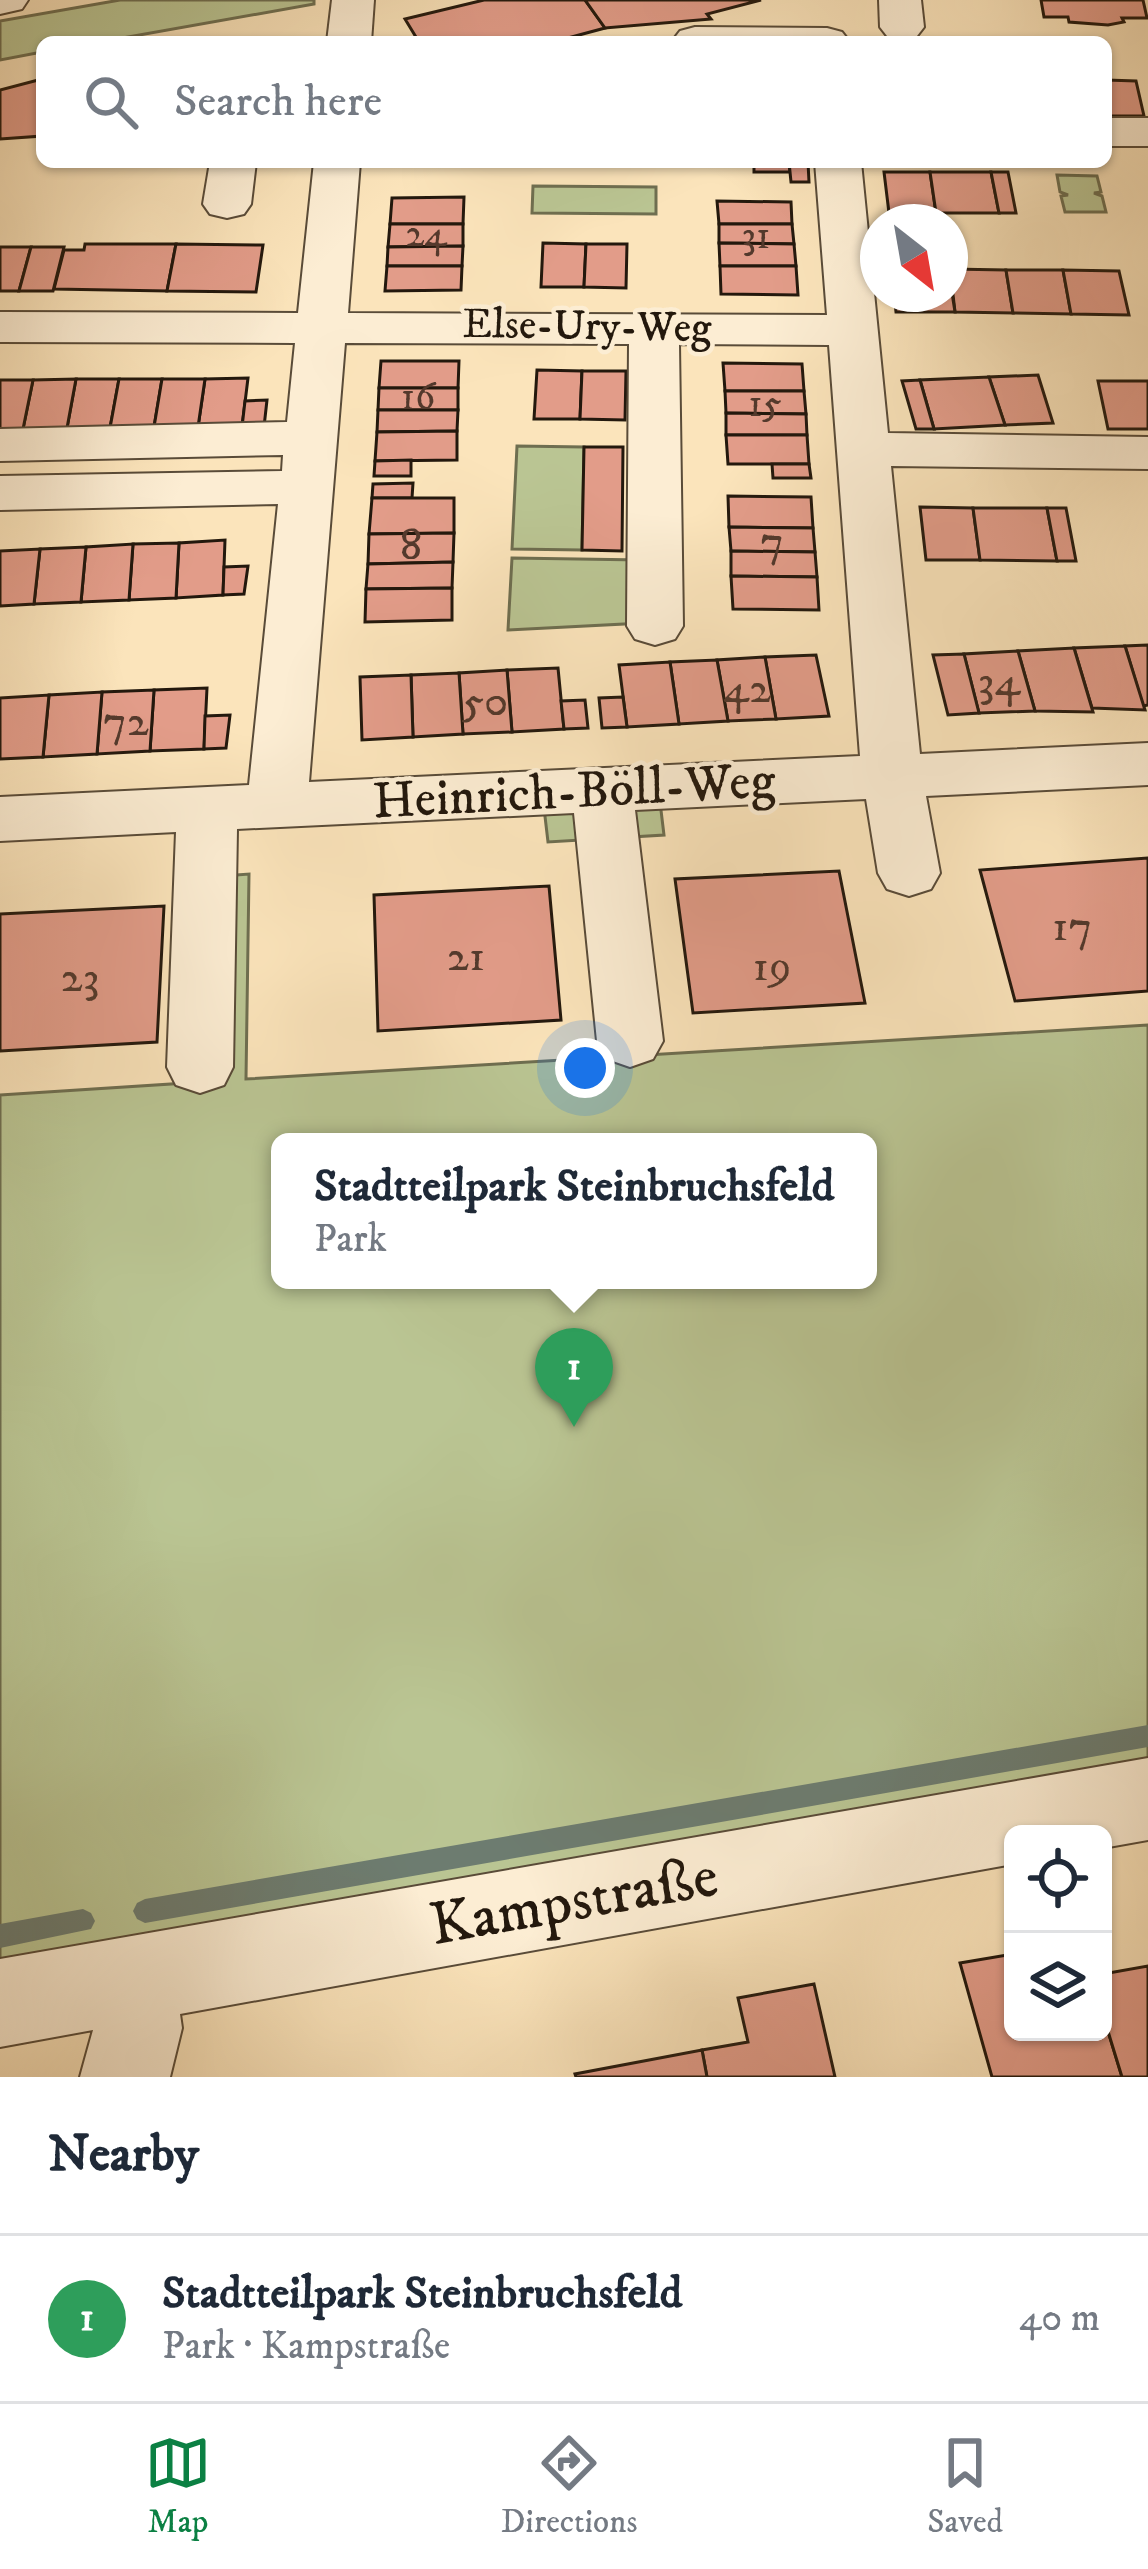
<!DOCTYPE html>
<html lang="en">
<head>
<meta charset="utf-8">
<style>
  body { margin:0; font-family:"IM FELL DW Pica",serif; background:#f2f2f3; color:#1f2937 }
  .controls { position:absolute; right:36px; bottom:36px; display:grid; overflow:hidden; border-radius:18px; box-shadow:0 3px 9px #0004 }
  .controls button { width:108px; height:108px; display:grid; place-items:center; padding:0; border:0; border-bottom:3px solid #e0e1e3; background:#fff; color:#1f2937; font:60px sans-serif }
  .compass { position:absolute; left:860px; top:204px; width:108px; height:108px; border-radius:50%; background:#fff; box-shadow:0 3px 9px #0004; rotate:149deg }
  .you { position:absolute; left:585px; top:1068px; width:42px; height:42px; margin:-30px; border:9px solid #fff; border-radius:50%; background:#1a73e8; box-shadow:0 0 0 18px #1a73e833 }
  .badge { display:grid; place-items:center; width:78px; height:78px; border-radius:50%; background:#0b8043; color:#fff; font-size:39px; font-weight:700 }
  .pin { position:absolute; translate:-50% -99px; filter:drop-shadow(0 3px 6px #0008) }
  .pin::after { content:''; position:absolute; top:63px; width:42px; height:36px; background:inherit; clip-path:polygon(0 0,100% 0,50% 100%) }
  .popup { position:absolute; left:271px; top:1133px; width:606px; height:156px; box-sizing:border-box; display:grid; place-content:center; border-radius:18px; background:#fff; filter:drop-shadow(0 3px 9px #0005); font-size:39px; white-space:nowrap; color:#747a83 }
  .popup b { font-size:45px; color:#1f2937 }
  .popup::after { content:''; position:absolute; left:50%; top:100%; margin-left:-24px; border:24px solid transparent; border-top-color:#fff }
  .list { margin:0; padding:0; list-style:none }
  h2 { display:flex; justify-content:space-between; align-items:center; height:156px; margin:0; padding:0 48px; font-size:51px }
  h2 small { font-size:39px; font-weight:400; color:#747a83 }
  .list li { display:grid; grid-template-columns:78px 1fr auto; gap:36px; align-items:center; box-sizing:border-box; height:168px; padding:0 48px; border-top:3px solid #e0e1e3 }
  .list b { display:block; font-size:45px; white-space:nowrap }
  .list p { margin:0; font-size:39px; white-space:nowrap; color:#747a83 }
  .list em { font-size:39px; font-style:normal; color:#747a83 }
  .icon { flex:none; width:66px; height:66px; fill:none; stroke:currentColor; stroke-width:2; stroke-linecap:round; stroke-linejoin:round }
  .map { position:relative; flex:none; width:1148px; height:2077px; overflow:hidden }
  .search { position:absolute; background:#fff; box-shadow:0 3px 9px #0004; left:36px; right:36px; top:36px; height:132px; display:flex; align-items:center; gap:30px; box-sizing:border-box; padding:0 42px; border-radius:18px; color:#747a83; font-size:45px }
  .sheet { height:324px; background:#fff }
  nav { display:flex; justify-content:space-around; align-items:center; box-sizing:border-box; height:168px; border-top:3px solid #e0e1e3; background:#fff; font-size:33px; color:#747a83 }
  nav a { display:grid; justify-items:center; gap:6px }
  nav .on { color:#0b8043 }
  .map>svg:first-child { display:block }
</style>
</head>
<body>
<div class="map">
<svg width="1148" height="2077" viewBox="0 0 1148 2077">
  <rect width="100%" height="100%" fill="#fbe4bb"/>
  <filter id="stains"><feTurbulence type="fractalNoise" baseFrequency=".00167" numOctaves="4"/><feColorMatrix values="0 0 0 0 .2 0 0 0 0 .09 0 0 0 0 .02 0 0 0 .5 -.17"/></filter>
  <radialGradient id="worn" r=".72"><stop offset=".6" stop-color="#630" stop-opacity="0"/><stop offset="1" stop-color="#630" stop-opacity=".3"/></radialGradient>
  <g fill="#bac593" stroke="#6e6e50" stroke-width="3" fill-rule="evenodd">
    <path d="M120,0H314V4L100,42H42V52L0,60V21Z"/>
    <path d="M1057,175L1097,176L1101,192L1094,193L1102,196L1106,212H1065L1061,196L1068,195L1060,192Z"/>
    <path d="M533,186L656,187V214L532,213Z"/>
    <path d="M517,446L584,447L582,550L512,549Z"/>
    <path d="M512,558L642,560L643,623L508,630Z"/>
    <path d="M660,802L664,835L548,842L544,808Z"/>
    <path d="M249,874L246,1079L1148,1025V1760L0,1967V1095L217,1081L223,876ZM280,1142H868V1280H280Z"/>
  </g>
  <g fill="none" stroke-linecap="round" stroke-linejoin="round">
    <g fill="#6d7c70" fill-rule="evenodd">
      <path d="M1148,1725V1747L145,1923L137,1919L133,1911L137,1903L145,1899Z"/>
      <path d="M83,1909L91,1913L95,1921L91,1929L0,1948V1924Z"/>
    </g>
  </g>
  <g fill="#e29c89" stroke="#23180d" stroke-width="3">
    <path d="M484,0H585L605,28L553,42H419L405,19Z"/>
    <path d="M585,0H761L707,14L711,19L605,28Z"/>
    <path d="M1041,0H1143L1147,18H1122L1124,22L1108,25L1069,22L1068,17H1044Z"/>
    <path d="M42,79V136L0,139V90Z"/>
    <path d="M1106,80L1136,81L1144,116H1106Z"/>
    <path d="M754,162H789L790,172H754Z"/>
    <path d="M789,162H808L809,182H791Z"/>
    <path d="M884,172H930L936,213H889Z"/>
    <path d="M930,172H991L999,213H936Z"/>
    <path d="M991,172H1008L1016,213H999Z"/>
    <path d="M464,197L463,224H390L392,198Z"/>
    <path d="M717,201L791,202L792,224H719Z"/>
    <path d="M390,224H463V246L388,247Z"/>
    <path d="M719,224H792L794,244L719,243Z"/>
    <path d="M543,243L586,244L584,287H541Z"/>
    <path d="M719,243L794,244L796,266H720Z"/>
    <path d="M85,244H176L167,291L54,289L64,250H84Z"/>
    <path d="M176,244L263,245L256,292L167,291Z"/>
    <path d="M586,244H627L626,288L584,287Z"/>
    <path d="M463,246L462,266H387L388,247Z"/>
    <path d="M0,247H31L19,291H0Z"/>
    <path d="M31,247H64L53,291H19Z"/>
    <path d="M387,266H462L461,290L385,291Z"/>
    <path d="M720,266H796L798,295L721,294Z"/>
    <path d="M950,269L1006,270L1013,313L955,312Z"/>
    <path d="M1006,270H1063L1071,314L1013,313Z"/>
    <path d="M1063,270L1119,271L1129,315L1071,314Z"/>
    <path d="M950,280L955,312H896L894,294H950Z"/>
    <path d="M381,361H459L458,388H379Z"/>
    <path d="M723,363L802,364L804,391H725Z"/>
    <path d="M537,370L582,371L580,419H534Z"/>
    <path d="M582,371H626L625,420L580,419Z"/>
    <path d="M1038,375L1053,423L1005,425L989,377Z"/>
    <path d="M989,377L1005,425L934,429L920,380Z"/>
    <path d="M248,378L242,427H198L205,379Z"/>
    <path d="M76,379H119L110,428H67Z"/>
    <path d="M76,379L67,428L23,429L33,380Z"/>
    <path d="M119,379H162L154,427L110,428Z"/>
    <path d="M162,379H205L198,427H154Z"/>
    <path d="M0,380H33L23,429H0Z"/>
    <path d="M920,380L934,429H916L902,381Z"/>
    <path d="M1098,381H1148V429H1108Z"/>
    <path d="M379,388H458V410H378Z"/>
    <path d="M725,391H804L806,414L726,413Z"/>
    <path d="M267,400L264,427H242L245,401Z"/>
    <path d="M378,410H458L457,431L377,432Z"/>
    <path d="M726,413L806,414L807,435H726Z"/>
    <path d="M457,431V460L375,461L377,432Z"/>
    <path d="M726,435H807L809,464H728Z"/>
    <path d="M584,447H623L622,551L582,550Z"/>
    <path d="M411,460V476H374L375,461Z"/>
    <path d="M772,464H809L811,478H773Z"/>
    <path d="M413,483L412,498H372L373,484Z"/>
    <path d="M728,496L811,497L813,528L729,527Z"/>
    <path d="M372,498H454V533L369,534Z"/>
    <path d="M920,507L973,508L980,560H926Z"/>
    <path d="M973,508H1047L1057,561L980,560Z"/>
    <path d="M1047,508H1066L1076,561H1057Z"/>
    <path d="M729,527L813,528L815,552L731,551Z"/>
    <path d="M454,533L453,562L368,564L369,534Z"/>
    <path d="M225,540L223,595L176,598L179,543Z"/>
    <path d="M179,543L176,598L129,600L133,544Z"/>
    <path d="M133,544L129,600L81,602L86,547Z"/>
    <path d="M86,547L81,602L34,604L40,549Z"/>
    <path d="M40,549L34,604L0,606V551Z"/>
    <path d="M731,551L815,552L817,577L731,576Z"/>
    <path d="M453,562L452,588L366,589L368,564Z"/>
    <path d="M248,566L244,594L223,595L224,567Z"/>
    <path d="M731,576L817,577L819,610L733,609Z"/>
    <path d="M452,588V620L365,622L366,589Z"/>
    <path d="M1148,645V705L1143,706L1125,646Z"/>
    <path d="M1125,646L1145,710L1092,708L1074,648Z"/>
    <path d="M1074,648L1093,712L1035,711L1018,651Z"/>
    <path d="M1018,651L1035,711L979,713L964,654Z"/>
    <path d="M964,654L979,713L948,715L933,655Z"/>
    <path d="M816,655L829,716L776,719L765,657Z"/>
    <path d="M765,657L776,719L728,721L717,660Z"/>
    <path d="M717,660L728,721L679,724L670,662Z"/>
    <path d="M670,662L679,724L627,727L619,665Z"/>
    <path d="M558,668L564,729L512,732L507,670Z"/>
    <path d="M507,670L512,732L463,734L459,673Z"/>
    <path d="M459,673L463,734L413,737L411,675Z"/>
    <path d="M411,675L413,737L362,740L360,677Z"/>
    <path d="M207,688L204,749L150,751L154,690Z"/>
    <path d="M154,690L150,751L97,754L102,692Z"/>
    <path d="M102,692L97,754L43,757L49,695Z"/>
    <path d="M49,695L43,757L0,759V698Z"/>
    <path d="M623,697L627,727L602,728L599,698Z"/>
    <path d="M585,700L588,728L564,729L561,701Z"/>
    <path d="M230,715L226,748L204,749L205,716Z"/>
    <path d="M1148,858V991L1015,1001L980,870Z"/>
    <path d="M839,871L865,1003L693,1013L675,879Z"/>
    <path d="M549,886L561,1020L378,1031L374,895Z"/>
    <path d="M164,906L157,1042L0,1051V914Z"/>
    <path d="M1013,1954V2032H1103V2015L1122,2077H992L960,1963Z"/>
    <path d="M1148,1966V2077H1122L1103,2015V1974Z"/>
    <path d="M814,1984L835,2077H707L702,2050L748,2042L738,1998Z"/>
    <path d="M702,2050L707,2077H576L575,2074Z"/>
  </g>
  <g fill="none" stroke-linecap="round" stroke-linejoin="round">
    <g stroke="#594b38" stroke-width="4">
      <g id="minor">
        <path d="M0,0H28L22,9L0,14Z"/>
        <path d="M332,0H374L371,42H327Z"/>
        <path d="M879,0H921L924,27L917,36L902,40L887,36L880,27Z"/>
        <path d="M695,27L827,28L842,32L849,41L673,40L680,31Z"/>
        <rect x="1106" y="118" width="42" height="28"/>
        <path d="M210,162H256L251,204L244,214L227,218L210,214L203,204Z"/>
        <path d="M314,162H360L348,313L827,315L815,162H861L888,433L1148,437V469L891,466L920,754L1148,743V785L926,796L940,873L931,889L909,896L887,889L878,873L866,799L635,810L663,1041L653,1059L630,1067L607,1059L597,1041L574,813L237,829L233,1067L224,1085L200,1093L176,1085L167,1067L176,832L0,841V797L249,785L278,504L0,510V476L282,471L283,455L0,461V429L287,422L295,343L0,342V312L298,313ZM345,343L629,344L627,626L635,639L655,645L675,639L683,626L679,344L829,345L860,756L309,782Z"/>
        <path d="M1148,1758V1840L1103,1848V1834H1013V1864L180,2014L182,2028L170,2077H80L93,2030L0,2047V1959Z"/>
      </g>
    </g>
    <use href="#minor" fill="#fcedd3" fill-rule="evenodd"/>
  </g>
  <g text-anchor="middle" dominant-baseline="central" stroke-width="9" stroke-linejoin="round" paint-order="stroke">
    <g font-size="39" fill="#53392c">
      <text x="426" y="234">24</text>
      <text x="756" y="236">31</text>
      <text x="418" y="397">16</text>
      <text x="765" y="404">15</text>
    </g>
    <g font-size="42" fill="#23180d" stroke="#fcedd3">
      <text transform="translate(587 327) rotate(1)">Else-Ury-Weg</text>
    </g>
    <g font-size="45" fill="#53392c">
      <text x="772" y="542">7</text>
      <text x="411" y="546">8</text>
      <text x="999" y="682">34</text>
      <text x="747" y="689">42</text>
      <text x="485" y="702">50</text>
      <text x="126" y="722">72</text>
      <text x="1072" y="927">17</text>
      <text x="466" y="957">21</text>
      <text x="772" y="967">19</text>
      <text x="80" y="978">23</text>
    </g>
    <g font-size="51" fill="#23180d" stroke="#fcedd3">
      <text transform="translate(574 792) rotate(-3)">Heinrich-Böll-Weg</text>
    </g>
    <g font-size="60" fill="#23180d" stroke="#fcedd3">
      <text transform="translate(574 1902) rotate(-10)">Kampstraße</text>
    </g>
  </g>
  <rect width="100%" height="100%" filter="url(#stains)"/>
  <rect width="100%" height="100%" fill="url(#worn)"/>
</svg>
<div class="controls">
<button><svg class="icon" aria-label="locate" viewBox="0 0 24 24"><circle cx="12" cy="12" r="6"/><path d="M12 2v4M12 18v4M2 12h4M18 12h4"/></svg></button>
<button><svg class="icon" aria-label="layers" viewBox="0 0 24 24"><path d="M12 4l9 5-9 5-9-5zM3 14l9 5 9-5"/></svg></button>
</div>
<svg class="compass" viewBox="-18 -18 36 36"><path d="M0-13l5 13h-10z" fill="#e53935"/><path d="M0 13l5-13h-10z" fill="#747a83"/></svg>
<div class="you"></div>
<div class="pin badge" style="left:574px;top:1427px;background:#2e9e5b">1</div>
<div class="popup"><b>Stadtteilpark Steinbruchsfeld</b>Park</div>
<div class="search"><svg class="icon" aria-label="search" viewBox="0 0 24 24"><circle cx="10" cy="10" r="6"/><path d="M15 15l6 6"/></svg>Search here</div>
</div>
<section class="sheet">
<h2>Nearby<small></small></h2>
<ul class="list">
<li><span class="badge" style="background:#2e9e5b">1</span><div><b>Stadtteilpark Steinbruchsfeld</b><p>Park · Kampstraße</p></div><em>40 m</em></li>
</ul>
</section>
<nav>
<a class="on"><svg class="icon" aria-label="map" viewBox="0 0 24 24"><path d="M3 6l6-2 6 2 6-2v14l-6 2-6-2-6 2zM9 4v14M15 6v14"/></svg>Map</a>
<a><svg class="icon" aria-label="directions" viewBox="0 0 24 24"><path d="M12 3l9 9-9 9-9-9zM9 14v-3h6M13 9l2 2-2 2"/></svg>Directions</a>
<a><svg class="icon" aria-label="saved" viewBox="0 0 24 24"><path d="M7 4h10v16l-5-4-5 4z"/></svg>Saved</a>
</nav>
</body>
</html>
